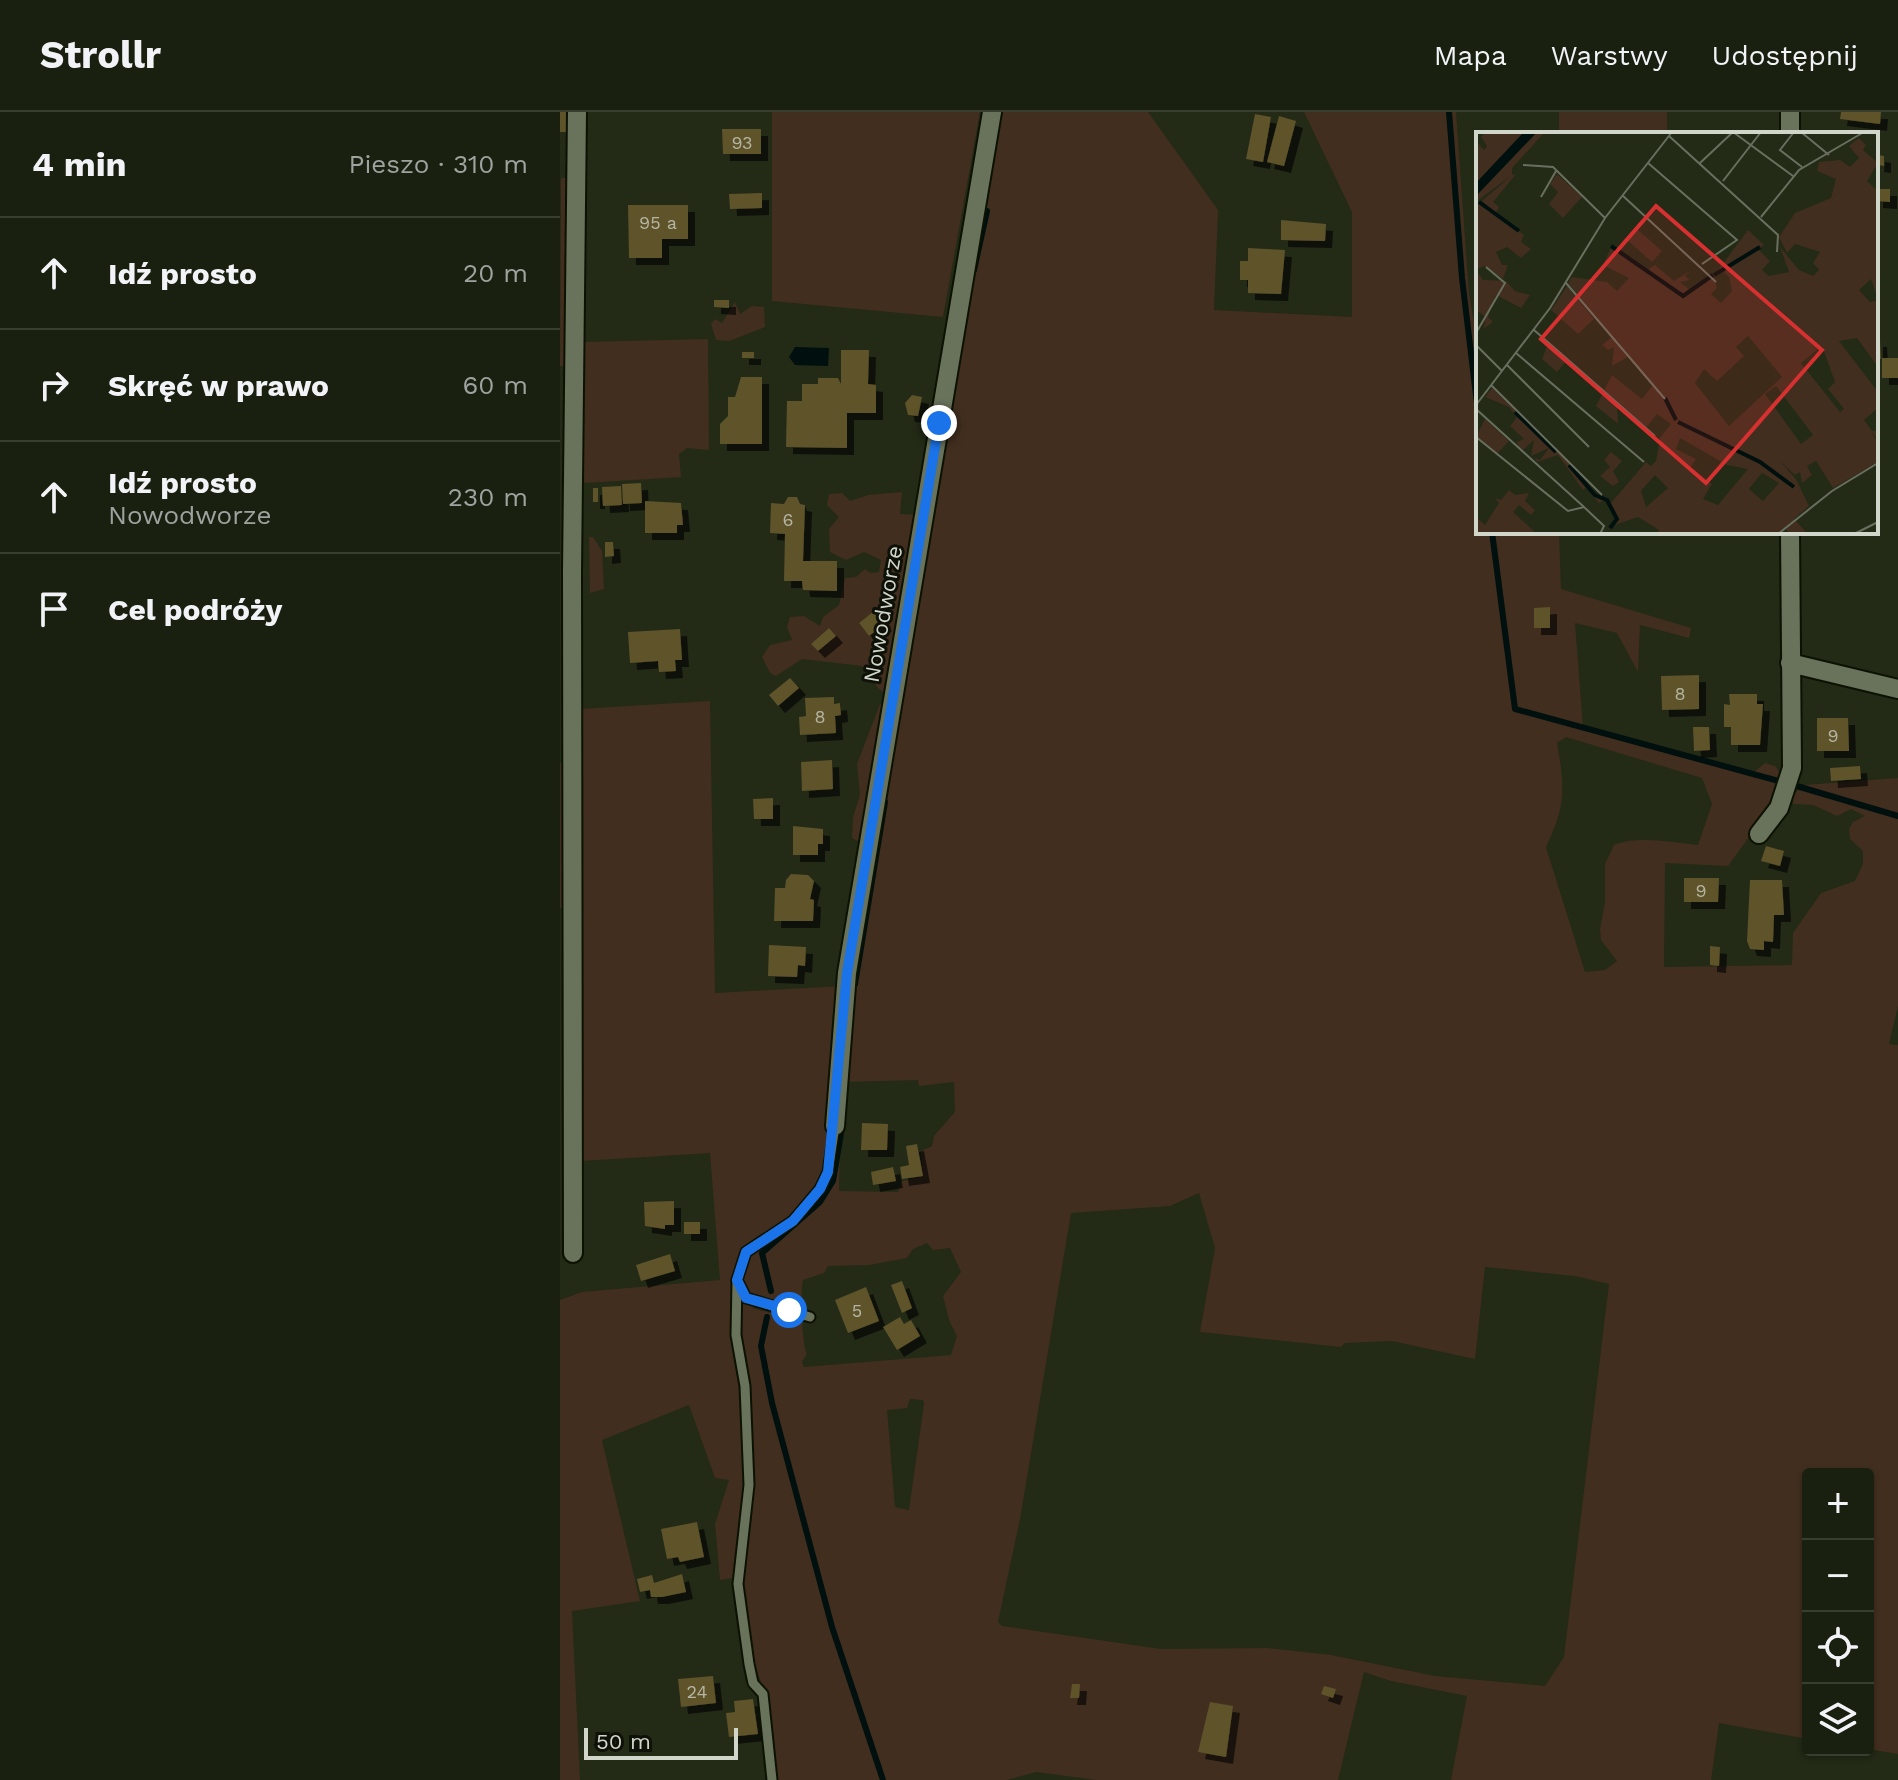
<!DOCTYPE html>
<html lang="pl">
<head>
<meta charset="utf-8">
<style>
  body { margin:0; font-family:"Work Sans",sans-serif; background:#232819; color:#f1f3f6 }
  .controls { position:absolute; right:24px; bottom:24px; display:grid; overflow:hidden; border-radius:8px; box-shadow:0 2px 6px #0004 }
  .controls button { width:72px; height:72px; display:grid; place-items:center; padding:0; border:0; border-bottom:2px solid #383e30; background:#1a2010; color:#f1f3f6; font:40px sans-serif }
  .scale { position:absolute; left:24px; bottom:20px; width:154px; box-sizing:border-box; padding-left:8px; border:4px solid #d1d6ca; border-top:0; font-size:22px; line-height:28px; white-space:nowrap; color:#d1d6ca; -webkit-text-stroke:6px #0e1108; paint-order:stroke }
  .stop { position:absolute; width:24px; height:24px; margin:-18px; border:6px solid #1a73e8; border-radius:50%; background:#fff }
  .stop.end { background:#1a73e8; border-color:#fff; box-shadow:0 2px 8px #0008 }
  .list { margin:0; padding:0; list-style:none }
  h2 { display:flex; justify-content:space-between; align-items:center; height:104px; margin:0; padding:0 32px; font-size:34px }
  h2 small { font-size:26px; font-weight:400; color:#9fa39f }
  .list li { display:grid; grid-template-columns:52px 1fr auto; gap:24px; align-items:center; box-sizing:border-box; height:112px; padding:0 32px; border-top:2px solid #383e30 }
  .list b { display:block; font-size:30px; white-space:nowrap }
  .list p { margin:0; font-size:26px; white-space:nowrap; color:#9fa39f }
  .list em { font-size:26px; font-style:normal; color:#9fa39f }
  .icon { flex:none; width:44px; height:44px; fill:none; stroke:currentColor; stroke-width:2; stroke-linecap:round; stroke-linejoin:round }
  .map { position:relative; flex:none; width:1338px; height:1668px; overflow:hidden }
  header { display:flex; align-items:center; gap:48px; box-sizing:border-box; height:112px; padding:0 40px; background:#1a2010; border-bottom:2px solid #383e30 }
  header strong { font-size:38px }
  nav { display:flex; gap:44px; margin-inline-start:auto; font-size:28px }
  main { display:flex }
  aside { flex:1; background:#1a2010 }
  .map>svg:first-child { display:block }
</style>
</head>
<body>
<header>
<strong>Strollr</strong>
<nav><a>Mapa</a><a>Warstwy</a><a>Udostępnij</a></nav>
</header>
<main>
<aside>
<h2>4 min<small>Pieszo · 310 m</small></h2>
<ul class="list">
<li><svg class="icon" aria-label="ahead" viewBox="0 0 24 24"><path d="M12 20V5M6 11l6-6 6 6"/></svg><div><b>Idź prosto</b></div><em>20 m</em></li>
<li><svg class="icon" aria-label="right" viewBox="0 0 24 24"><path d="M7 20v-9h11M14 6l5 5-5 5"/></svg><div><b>Skręć w prawo</b></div><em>60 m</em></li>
<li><svg class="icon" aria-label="ahead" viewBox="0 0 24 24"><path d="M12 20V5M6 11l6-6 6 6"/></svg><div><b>Idź prosto</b><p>Nowodworze</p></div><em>230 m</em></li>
<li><svg class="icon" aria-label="arrive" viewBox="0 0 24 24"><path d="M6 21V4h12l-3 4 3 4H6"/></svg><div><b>Cel podróży</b></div></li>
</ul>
</aside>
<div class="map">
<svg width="1338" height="1668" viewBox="0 0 1338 1668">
  <defs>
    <filter id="shadow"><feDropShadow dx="7" dy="7" stdDeviation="0" flood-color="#0009"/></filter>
  </defs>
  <rect width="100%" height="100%" fill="#232a16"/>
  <g fill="#412e1e" fill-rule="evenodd">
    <path d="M212,0H420L383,205L212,189Z"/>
    <path d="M435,0H588L658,98L654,198L792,205V100L744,0H896L909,182L918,233V420H999L1001,477L1131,516L1129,526L1080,513L1078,560L1057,521L1015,511L1023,615L1194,660L1205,651L1215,654L1221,662V681L1168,754L1105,751L1104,855L1232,853L1233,821L1261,781L1295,769L1303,752V739L1290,727L1289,717L1293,710L1305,704L1291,697L1277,704L1253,693L1234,692L1229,686L1244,673L1338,666V894L1329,932L1338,933V1642L1308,1637V1362H1248V1627L1159,1611L1151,1668H891L907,1584L831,1569L804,1560L778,1668H537L476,1660L447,1668H212L206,1585L194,1550L182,1469L185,1464L160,1468L155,1412L169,1368L155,1366L129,1293L42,1328L80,1489L12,1499L20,1668H0V1188L22,1180L160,1168L150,1041L21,1049L19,597L150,589L155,881L282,874L279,1079L338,1080L342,1069L363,1065L361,1039L372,1034L374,1024L395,1000L394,970L359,974L358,968L281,970L303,732L292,726L293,705L300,683L297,652L320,592L329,591L331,586L318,576L302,554L242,547L216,564L210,561L202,545L210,533L232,528L227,515L230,505L244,504L260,514L263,505L279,493L285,466L296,465L305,457L310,461L319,460L321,448L304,440L286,448L270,440L269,417L279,405L267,393L269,382L282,381L290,389L308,383L342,380L340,402L359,403ZM314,499L324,512L309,524L299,511ZM269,516L275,524L258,539L251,532ZM1006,625L1142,666L1152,692L1138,733C1113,731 1079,723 1054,733L1045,752V790L1040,817L1041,828L1057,849L1045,858L1025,860L986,735C1006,694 1005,676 997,631ZM639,1081L655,1136L640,1220L781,1235L785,1231L832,1229L915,1247L925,1155L1015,1164L1049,1172L1004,1545L985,1574L875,1564L771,1543L708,1536L601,1537L442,1514L438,1510L460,1407L511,1101L610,1094ZM367,1131L373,1138L390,1136L401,1160L383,1184L389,1208L397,1224L391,1243L244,1255L242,1250L247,1242C242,1234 240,1180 243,1168L264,1161L268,1154L309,1153L347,1146L353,1137ZM192,1183L227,1196L224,1205L193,1196ZM350,1287L363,1288L364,1292L349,1398L335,1395L327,1298L347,1296Z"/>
    <rect x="999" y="0" width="108" height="22"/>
    <path d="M1,66H9L11,254H0Z"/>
    <path d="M175,190L180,202L192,194L204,195L205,215L169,229L156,228L151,212L155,207L162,211Z"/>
    <path d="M148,227L149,338L127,336L119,342L121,365L26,371L21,368L24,230Z"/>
    <path d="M29,425H33L42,439L44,477L30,481Z"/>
    <path d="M0,651H8L4,797L0,796Z"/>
  </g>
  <path fill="#00100e" d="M235,235L269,236L268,254L235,253L229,245Z"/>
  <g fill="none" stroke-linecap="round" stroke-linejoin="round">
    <g stroke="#00100e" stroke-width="6">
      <path d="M889,0L902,166L918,300"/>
      <path d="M414,158L427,99"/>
      <path d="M932,420L955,597L1226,671"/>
      <path d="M1230,672L1338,704"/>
      <path d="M295,872L325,690"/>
      <path d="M211,1179L202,1141L260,1090L273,1069L282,1015"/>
      <path d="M207,1205L201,1234L212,1291L272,1515L323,1668"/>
    </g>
  </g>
  <g fill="#5e522c" filter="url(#shadow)">
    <path d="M0,0H10L11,20H0Z"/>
    <path d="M1281,0H1321L1320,12L1280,7Z"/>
    <path d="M695,2L711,5L703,50L686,47Z"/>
    <path d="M719,4L736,9L724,54L707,50Z"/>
    <path d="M162,17H201V42H163Z"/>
    <path d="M1318,43L1324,44V54L1317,53Z"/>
    <path d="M1316,77H1330V90L1316,89Z"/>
    <path d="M202,81V96L170,97L169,82Z"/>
    <path d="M68,93H128V127H102V146H69Z"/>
    <path d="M721,108L766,112L765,129L721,128Z"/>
    <path d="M688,136L725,138L721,182L688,181V168H680V149H688Z"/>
    <path d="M154,188H169V196L154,195Z"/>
    <path d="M1316,228H1320L1321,247H1316Z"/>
    <path d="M281,238H309L308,272L316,273V301H287V336L226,335L227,289H242V272H258V266H278L281,272Z"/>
    <rect x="182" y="240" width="12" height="6"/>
    <rect x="1322" y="246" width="16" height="20"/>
    <path d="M181,265H202V332H160V312L168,304V285H175Z"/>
    <path d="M352,283L362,285L358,304L348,303L345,291Z"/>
    <path d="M81,371L82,391L63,392L62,372Z"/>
    <path d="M61,374L62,393L43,394L42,375Z"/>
    <rect x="33" y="376" width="5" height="14"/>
    <path d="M228,385H237L240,392L245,393L243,449H277V479L243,478L242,469H224L225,422L210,421L211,391L224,392Z"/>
    <path d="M85,389L121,391L123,413H117V421H85Z"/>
    <path d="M45,430H53L54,444L45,445Z"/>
    <path d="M990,495V516H974V496Z"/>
    <path d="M314,499L325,512L309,524L299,511Z"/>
    <path d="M269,516L276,524L258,539L251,532Z"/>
    <path d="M120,517L122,548H115L116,559L99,560L98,549L70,551L68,520Z"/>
    <path d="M1139,563V597L1102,598L1101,564Z"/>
    <path d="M230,566L239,576L218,594L209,583Z"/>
    <path d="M1169,582H1197V592H1203L1200,633H1171V615H1164V592L1170,593Z"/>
    <path d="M274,585V592L280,591L281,603L275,604L276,621L240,623L239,605L246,604L245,586Z"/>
    <path d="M1257,606H1288L1289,639H1257Z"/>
    <path d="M1133,615H1149L1150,638L1134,639Z"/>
    <path d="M272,648L273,677L242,679L241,650Z"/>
    <path d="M1300,654L1301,667L1271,669L1270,656Z"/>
    <path d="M213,686V707H194L193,687Z"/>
    <path d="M233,714L263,717V732H258V743H233Z"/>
    <path d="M1206,734L1224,739L1220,754L1201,749Z"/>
    <path d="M231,762L248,763L254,769L250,787L254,788L253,809H214L215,776H225L226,768Z"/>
    <path d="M1124,766H1159L1158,790H1124Z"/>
    <path d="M1190,768H1222L1224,803H1214L1213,830L1204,829V838L1190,837L1187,829Z"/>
    <path d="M209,833L246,835L245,854L238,853L237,865L208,864Z"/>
    <path d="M1150,834L1160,835L1159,854L1150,853Z"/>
    <path d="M302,1011L328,1012L327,1038H301Z"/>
    <path d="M357,1032L363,1064L342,1067L340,1055L349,1053L346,1034Z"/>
    <path d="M333,1055L336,1069L313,1073L311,1060Z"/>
    <path d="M114,1089V1113H105V1117L85,1114L84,1090Z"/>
    <rect x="124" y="1110" width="16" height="12"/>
    <path d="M110,1142L115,1159L81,1169L76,1153Z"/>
    <path d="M342,1169L352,1196L342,1201L331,1173Z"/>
    <path d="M306,1175L319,1209L288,1221L275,1188Z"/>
    <path d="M340,1205L344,1212L351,1208L360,1224L337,1238L323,1215Z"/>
    <path d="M137,1410L144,1445L120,1450L118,1445L107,1447L101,1417Z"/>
    <path d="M122,1462L126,1480L102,1485H91L90,1478L80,1480L77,1467L92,1463L94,1471Z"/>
    <path d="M153,1564L156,1591L121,1595L118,1567Z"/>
    <path d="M512,1572H520L519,1586H510Z"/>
    <path d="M764,1574L776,1577L773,1586L761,1582Z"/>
    <path d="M193,1587L198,1622L169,1625L166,1601L175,1600L174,1589Z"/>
    <path d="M650,1590L673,1594L666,1645L638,1640Z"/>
  </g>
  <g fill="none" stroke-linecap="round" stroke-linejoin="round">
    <g stroke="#0c1202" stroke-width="13">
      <g id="service">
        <path d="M177,1168L176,1223L185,1274L189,1373L178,1472L189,1552L193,1571L203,1582L212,1668"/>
        <path d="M250,1205L186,1186L177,1168L186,1140L233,1109L260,1077L268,1060L275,1014"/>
      </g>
    </g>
    <g stroke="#0c1202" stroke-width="22">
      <g id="minor">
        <path d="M1230,0V22"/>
        <path d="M1230,551L1338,577"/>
        <path d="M1199,722L1219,696L1232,656L1230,420"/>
        <path d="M275,1014L287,861L432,0"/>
        <path d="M13,1141L12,460L17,0"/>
      </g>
    </g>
    <use href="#service" stroke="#69725b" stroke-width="9"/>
    <use href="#minor" stroke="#69725b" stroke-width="18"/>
  </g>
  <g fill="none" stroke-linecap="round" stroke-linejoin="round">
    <path stroke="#1a73e8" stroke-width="10" d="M229,1198L186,1186L177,1168L186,1140L233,1109L260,1077L268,1060L287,861L379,311"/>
  </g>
  <g text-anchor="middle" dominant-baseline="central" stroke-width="6" stroke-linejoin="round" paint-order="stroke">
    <g font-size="18" fill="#b4b5a2">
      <text x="182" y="30">93</text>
      <text x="98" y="110">95 a</text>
      <text x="228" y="407">6</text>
      <text x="1120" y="581">8</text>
      <text x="260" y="604">8</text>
      <text x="1273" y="623">9</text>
      <text x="1141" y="778">9</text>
      <text x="297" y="1198">5</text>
      <text x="137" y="1579">24</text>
    </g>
    <g font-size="22" fill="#d1d6ca" stroke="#0e1108">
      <text transform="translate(323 502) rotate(-80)">Nowodworze</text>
    </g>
  </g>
  <g transform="translate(916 20)">
    <rect width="402" height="402" fill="#232a16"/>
    <path d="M10,0H48L0,51V9L8,18L11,14L5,5ZM61,0H69L36,36V43L40,42L17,70L23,75L20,81L6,69L35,44L1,69L48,103L45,110L55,117L45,126L31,115L20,120L26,133H32L27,147L9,134L0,137V64ZM383,6L390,13L387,18L402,31L391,49L402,59V167L395,147L383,158L394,170L402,168V235L381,206L363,209L402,260V276L388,288L396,299L402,298L400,305L395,300L402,310V330L357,356L340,329L331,334L336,343L326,351L324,340L319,343L304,329L320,347L333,374L318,387L332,402H313L310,396L301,402H180L183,398L162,385L133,395L140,387L129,367L123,371L110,355L107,358L82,323L61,330L59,326L64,328L73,316L55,324L58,308L47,318L43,315L41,310L48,307L34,294L41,285L33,275L9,265L16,256L87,323L116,359L135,371L170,330L175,334L180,329L184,306L195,292L181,282L171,295L141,275L142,292L120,274L136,243L166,267L176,254L152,225L136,234L138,215L132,218L126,213L136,205L92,151L96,145L131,150L141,159L153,146L127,133L136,113L171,138L179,133L198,149L214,139L209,144L214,148L204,150L214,158L237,143L241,156L235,162L245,171L256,159L253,145L247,139L239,142L272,98L288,113L282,117L294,129L286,138L293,144L313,140L304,115L323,138L337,144L343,138L337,131L344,120L319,112L311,121L303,105L319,81L355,66L360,47L341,39L343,30L364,28L374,35L383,26L373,14ZM272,204L306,245L253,294L219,251L228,237L241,249L268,224L260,215ZM346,214L359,250L352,257L368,277L364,280L325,231ZM300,254L337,303L325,312L289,262ZM204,306L251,333L272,337L242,373L227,367L236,352L215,335L220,327L200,317ZM286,341L303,351L287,369L273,357ZM179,343L192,356L170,375L165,359ZM81,42L106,65L87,86L73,72L82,60L74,52ZM160,96L186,119L176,130L151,108ZM0,138L7,148L30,149L39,159L54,163L45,176L20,163L12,185L17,190L7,197L10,188L0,200L10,185L0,178ZM91,154L118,187L102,202L75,178ZM72,212L91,228L81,240L66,227ZM9,287L33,309L21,322L0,305ZM135,320L146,329L137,339L143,350L137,354L124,344L134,335L128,328ZM33,358L39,363L53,361L49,369L59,378L55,383L43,373L37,380L61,402H1L0,385L9,393L23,371L19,366L25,368Z" fill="#412e1e" fill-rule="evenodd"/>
    <path d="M48,0H61L0,64V51Z" fill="#00100e"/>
    <path fill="none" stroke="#00100e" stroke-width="4" d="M3,70L43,99M135,114L207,164L237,143M238,143L284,115M189,266L200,288M39,280L80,320M202,290L284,330L318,355M93,333L119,363L131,368L141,387L134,396"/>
    <path fill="none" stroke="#696f5e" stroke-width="2" d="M257,0L317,44M318,0L304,18L326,35M325,0L353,23M193,4L302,103L301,120M172,31L261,108L226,132M224,31L257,0M47,33L77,35L129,86M247,49L285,0M146,63L240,150M65,65L80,39M285,85L323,38L388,0M90,151L189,267M58,198L179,304M0,201L29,151L10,135M0,213L26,239M40,221L168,330M31,233L113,315M15,253L126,363M0,273L74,176L129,86L196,0M0,277L108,375M0,305L92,379L108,375L128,394L124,402M302,402L356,359L402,331M378,402L402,390"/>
    <path fill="#d63130" fill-opacity="0.15" stroke="#d63130" stroke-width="4" d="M180,74L346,218L230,351L65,207Z"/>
    <rect width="402" height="402" fill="none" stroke="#d1d6ca" stroke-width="4"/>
  </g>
</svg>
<div class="controls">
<button>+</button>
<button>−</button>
<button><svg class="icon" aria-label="locate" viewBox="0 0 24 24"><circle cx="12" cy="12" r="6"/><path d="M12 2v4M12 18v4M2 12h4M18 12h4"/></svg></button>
<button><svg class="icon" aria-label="layers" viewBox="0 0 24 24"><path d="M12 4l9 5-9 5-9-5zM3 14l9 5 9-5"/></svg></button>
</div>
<div class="scale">50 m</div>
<div class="stop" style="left:229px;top:1198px"></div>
<div class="stop end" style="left:379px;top:311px"></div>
</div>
</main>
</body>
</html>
